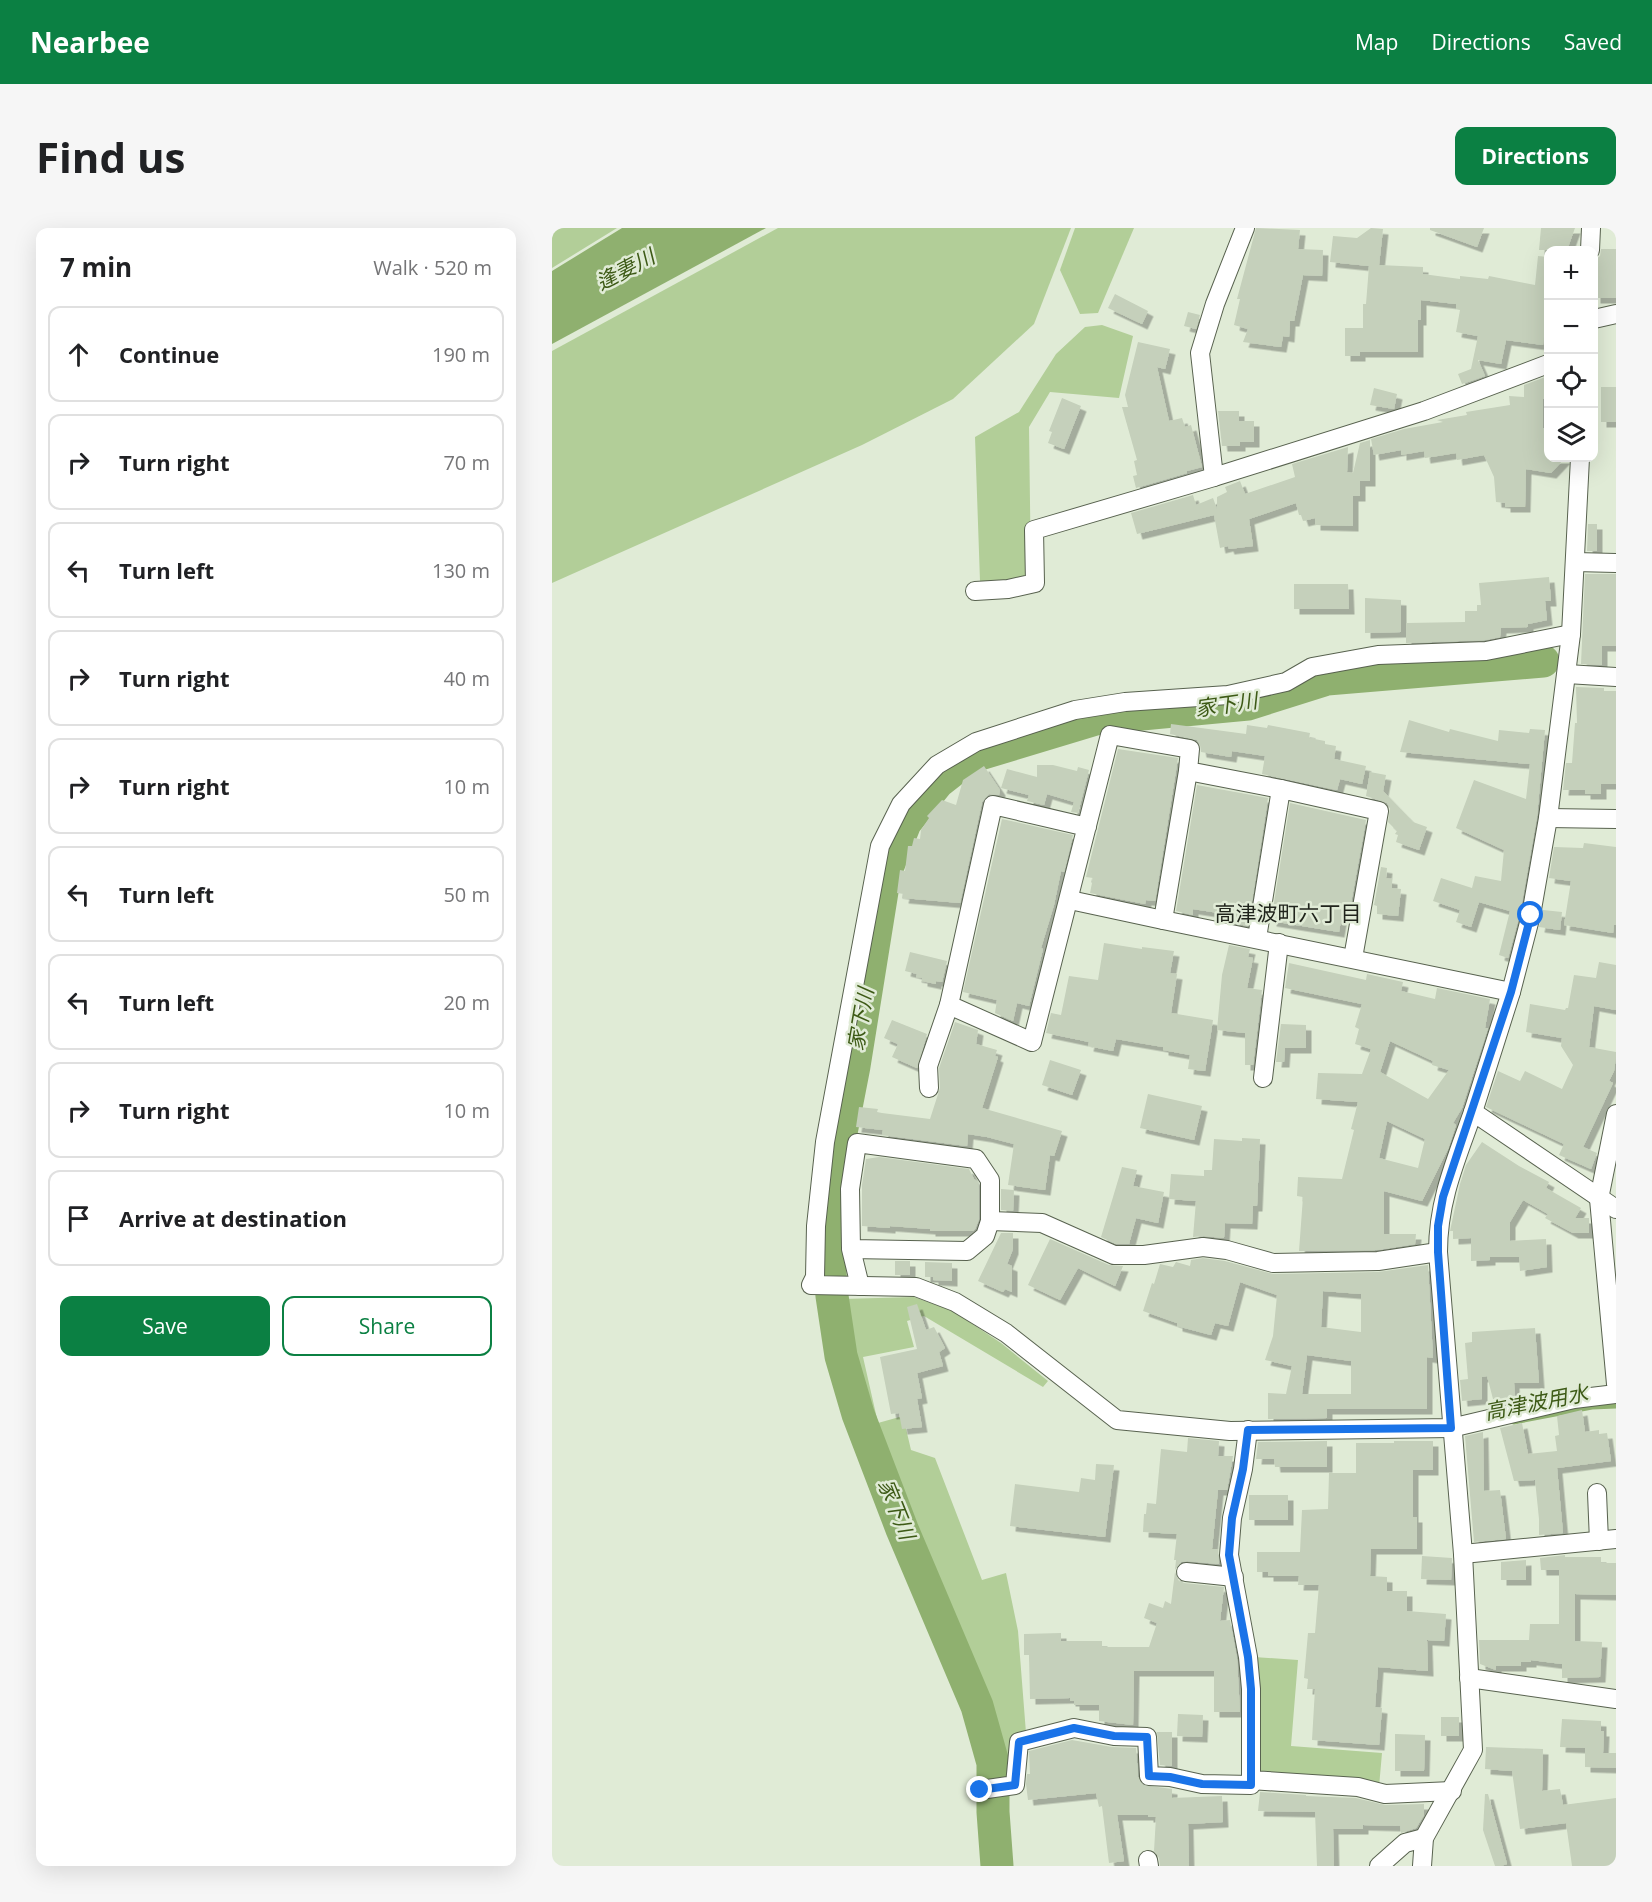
<!DOCTYPE html>
<html lang="en">
<head>
<meta charset="utf-8">
<style>
  body { margin:0; font-family:"Open Sans","Noto Sans JP",sans-serif; background:#f6f6f6; color:#202124 }
  .controls { position:absolute; right:18px; top:18px; display:grid; overflow:hidden; border-radius:12px; box-shadow:0 6px 24px #0002 }
  .controls button { width:54px; height:54px; display:grid; place-items:center; padding:0; border:0; border-bottom:2px solid #e0e0e0; background:#fff; color:#202124; font:30px sans-serif }
  .stop { position:absolute; width:18px; height:18px; margin:-14px; border:4px solid #1a73e8; border-radius:50%; background:#fff }
  .stop.end { background:#1a73e8; border-color:#fff; box-shadow:0 2px 6px #0008 }
  .list { margin:0; padding:0; list-style:none }
  h2 { display:flex; justify-content:space-between; align-items:center; height:78px; margin:0; padding:0 24px; font-size:26px }
  h2 small { font-size:20px; font-weight:400; color:#757577 }
  .list li { display:grid; grid-template-columns:39px 1fr auto; gap:18px; align-items:center; box-sizing:border-box; height:96px; margin:0 12px 12px; padding:0 12px; border:2px solid #e0e0e0; border-radius:12px }
  .list b { display:block; font-size:22px; white-space:nowrap }
  .list em { font-size:20px; font-style:normal; color:#757577 }
  .actions { display:flex; gap:12px; padding:18px 24px }
  .actions a { flex:1; padding:14px 0; border:2px solid #0b8043; border-radius:12px; text-align:center; font-size:21px; color:#0b8043 }
  .actions .main { background:#0b8043; color:#fff }
  .icon { flex:none; width:33px; height:33px; fill:none; stroke:currentColor; stroke-width:2; stroke-linecap:round; stroke-linejoin:round }
  .map { position:relative; flex:none; width:1064px; height:1638px; overflow:hidden; border-radius:12px }
  header { display:flex; align-items:center; gap:36px; box-sizing:border-box; height:84px; padding:0 30px; background:#0b8043; color:#fff }
  header strong { font-size:28px }
  nav { display:flex; gap:33px; margin-inline-start:auto; font-size:21px }
  .intro { display:flex; align-items:center; justify-content:space-between; box-sizing:border-box; height:144px; padding:0 36px }
  h1 { margin:0; font-size:42px }
  .button { padding:15px 27px; border-radius:12px; background:#0b8043; color:#fff; font-size:21px; font-weight:700 }
  main { display:flex; gap:36px; padding:0 36px }
  aside { flex:1; background:#fff; border-radius:12px; box-shadow:0 6px 24px #0002 }
  .map>svg:first-child { display:block }
</style>
</head>
<body>
<header>
<strong>Nearbee</strong>
<nav><a>Map</a><a>Directions</a><a>Saved</a></nav>
</header>
<div class="intro"><h1>Find us</h1><a class="button">Directions</a></div>
<main>
<aside>
<h2>7 min<small>Walk · 520 m</small></h2>
<ul class="list">
<li><svg class="icon" aria-label="ahead" viewBox="0 0 24 24"><path d="M12 20V5M6 11l6-6 6 6"/></svg><div><b>Continue</b></div><em>190 m</em></li>
<li><svg class="icon" aria-label="right" viewBox="0 0 24 24"><path d="M7 20v-9h11M14 6l5 5-5 5"/></svg><div><b>Turn right</b></div><em>70 m</em></li>
<li><svg class="icon" aria-label="left" viewBox="0 0 24 24"><path d="M17 20v-9H6M10 6l-5 5 5 5"/></svg><div><b>Turn left</b></div><em>130 m</em></li>
<li><svg class="icon" aria-label="right" viewBox="0 0 24 24"><path d="M7 20v-9h11M14 6l5 5-5 5"/></svg><div><b>Turn right</b></div><em>40 m</em></li>
<li><svg class="icon" aria-label="right" viewBox="0 0 24 24"><path d="M7 20v-9h11M14 6l5 5-5 5"/></svg><div><b>Turn right</b></div><em>10 m</em></li>
<li><svg class="icon" aria-label="left" viewBox="0 0 24 24"><path d="M17 20v-9H6M10 6l-5 5 5 5"/></svg><div><b>Turn left</b></div><em>50 m</em></li>
<li><svg class="icon" aria-label="left" viewBox="0 0 24 24"><path d="M17 20v-9H6M10 6l-5 5 5 5"/></svg><div><b>Turn left</b></div><em>20 m</em></li>
<li><svg class="icon" aria-label="right" viewBox="0 0 24 24"><path d="M7 20v-9h11M14 6l5 5-5 5"/></svg><div><b>Turn right</b></div><em>10 m</em></li>
<li><svg class="icon" aria-label="arrive" viewBox="0 0 24 24"><path d="M6 21V4h12l-3 4 3 4H6"/></svg><div><b>Arrive at destination</b></div></li>
</ul>
<div class="actions"><a class="main">Save</a><a>Share</a></div>
</aside>
<div class="map">
<svg width="1064" height="1638" viewBox="0 0 1064 1638">
  <defs>
    <filter id="shadow"><feDropShadow dx="5.5" dy="5.5" stdDeviation="0" flood-color="#0004"/></filter>
  </defs>
  <rect width="100%" height="100%" fill="#e0ebd6"/>
  <g fill="#b2ce98">
    <path d="M0,0H65L0,40Z"/>
    <path d="M226,0H519L482,96L401,171L310,217L0,355V123Z"/>
    <path d="M523,0H582L546,85L528,86L508,42Z"/>
    <path d="M550,97L581,108L567,170L498,164L477,199L479,350L442,358L428,353L423,209L467,184L504,126L533,99Z"/>
    <path d="M362,1069L401,1083L449,1115L496,1153L491,1159L372,1088L355,1093L362,1119L311,1129L326,1195L351,1188L359,1222L383,1230L430,1352L454,1345L466,1403L474,1505L457,1553H447L446,1533L431,1475L328,1230C331,1213 318,1194 313,1177C304,1141 297,1106 290,1071Z"/>
    <path d="M702,1429L746,1432L739,1518L830,1525L827,1559L704,1547Z"/>
  </g>
  <path fill="#8fb06f" d="M70,0H214L0,116V43Z"/>
  <g fill="none" stroke-linecap="round" stroke-linejoin="round">
    <path stroke="#8fb06f" stroke-width="5" d="M962,1194L1040,1179L1064,1178"/>
    <path stroke="#8fb06f" stroke-width="33" d="M445,1638L441,1584V1535L425,1478L350,1301L306,1186L289,1128L280,1068L275,1011L280,951L302,838L333,645L353,595L386,554L418,529L547,490L696,476L775,451L991,433"/>
  </g>
  <g fill="#c5d0bb" fill-rule="evenodd" filter="url(#shadow)">
    <path d="M704,0L748,2L746,21L771,22L770,48L751,47L742,93H738L737,109L731,108L729,119L691,114L696,101L682,97L688,71H685Z"/>
    <path d="M819,0L831,1L827,37L871,39V46L908,51V48L936,51L937,48L983,57L986,28L996,29V77L991,117L954,112L949,136L926,132L933,148L910,156L906,146L919,141L926,108L904,104L908,82L904,81V76L869,72V92H866V124H808V128H793V100H811V76H814L817,38L778,34L781,8L805,10Z"/>
    <path d="M878,0H932L925,19L878,2Z"/>
    <path d="M989,0H1023L1015,22H987Z"/>
    <path d="M1049,21H1064V70H1043V32L1048,28Z"/>
    <path d="M563,66L596,83L590,96L556,80Z"/>
    <path d="M636,84L648,87L644,101L632,98Z"/>
    <path d="M586,114L618,121L613,141L605,139L617,193L630,190L633,199L639,197L650,239L635,243V245L584,260L581,248L585,247L582,233L585,232L570,179H576L573,167Z"/>
    <path d="M996,148V171H991V200H996V230H1013L999,245L974,241L973,279H953V275L944,274L942,249L932,227L905,232L904,225L873,230L872,223L849,227V222L822,227L819,211L852,201L891,194L885,192L915,187L914,184L958,177L957,168L972,169V157Z"/>
    <rect x="1049" y="159" width="15" height="35"/>
    <path d="M822,160L845,166L842,181L818,177Z"/>
    <path d="M510,170L529,178L512,221L496,215L500,204L497,203Z"/>
    <path d="M666,183H687V193H702V214H688V218H670Z"/>
    <path d="M818,212V253H808V268H801V298L763,297V290L751,293L749,287H747L744,275L697,291L701,318L677,321L676,318L668,320L662,287L585,306L579,285L641,267L644,277L661,270L665,281V269L675,264L673,259L688,253L693,266L743,249L740,236L796,219L795,244L801,245L808,215Z"/>
    <path d="M1036,296H1045V323H1035Z"/>
    <path d="M1033,346H1064V418H1050V437L1029,436Z"/>
    <path d="M997,349L999,373H993L995,392L976,396V399L949,400L948,409L933,412L854,415V395L913,394V383H925V377H929L927,355Z"/>
    <path d="M742,356H796L797,381H742Z"/>
    <path d="M813,370L849,372V404L813,405Z"/>
    <path d="M1024,459L1052,460V463H1064V556H1049V566H1033V562H1011L1014,535H1020L1023,495H1025Z"/>
    <path d="M857,492L897,504L898,501L946,513L947,502L977,505L978,501L993,502L985,588L968,685L956,730L947,727L958,683L927,674L919,699L904,694L908,682L881,673L889,650L920,660L923,648L949,653L952,622L904,600L922,552L974,571L978,536L848,524Z"/>
    <path d="M619,496L694,506L695,497L715,500L716,497L758,505L757,510L773,513V516L784,518L782,531L814,538L810,556L788,551L785,562L710,546L713,528L680,523L679,529L649,524L648,517L645,512L618,506Z"/>
    <path d="M566,521L626,530L603,673L594,672L593,676L538,665L541,650L534,649Z"/>
    <path d="M485,537H501L525,543L526,539L537,542L526,585L519,584L522,574L495,566L492,577L475,573L477,567L449,560L455,541L485,549Z"/>
    <path d="M432,538L448,562L447,567L437,566L430,574L408,675L351,670L352,666L345,665L348,642L353,643L356,618H360L362,610L368,611L369,602L377,590L375,588L390,572L404,577L411,552Z"/>
    <path d="M818,544L834,547L831,563L861,594L875,599L867,622L844,614L846,607L843,606L845,603L836,594L838,580L835,575L814,568Z"/>
    <path d="M645,557L716,570L696,698L681,695L682,692L672,691L673,686L641,681V687L624,683Z"/>
    <path d="M738,575L814,592L799,675L792,674L787,704L719,693Z"/>
    <path d="M450,591L521,607L512,644L509,643L502,677L489,720L491,721L477,778L465,775L461,793L443,785L445,772L411,764Z"/>
    <path d="M1032,615L1064,619V697H1062L1061,705L1012,697L1019,653L997,650L1002,619L1031,620Z"/>
    <path d="M829,639L835,640L834,650L840,651V660L849,661L846,688L825,686V678L822,677Z"/>
    <path d="M991,682L1010,684L1008,702L987,699Z"/>
    <path d="M552,715L590,721V719L622,723L618,745L625,746L619,785L661,792L653,843L636,841L638,827L611,822V819L564,811L561,823L536,818L537,814L494,805L499,785L509,787L517,748L546,752Z"/>
    <path d="M677,717L698,721L696,729L701,730L695,760L710,762L701,837H693V805L665,802L670,747Z"/>
    <path d="M358,724L395,733L390,754L384,753V756L370,753V750L364,749L365,746L353,743Z"/>
    <path d="M1047,734L1064,737V782L1042,778L1037,819L1064,824V829L1062,843L1057,853L1061,855L1031,919L1045,925L1039,941L1007,927L1012,916L934,879L946,843L968,853L973,843L1010,861L1021,837L1009,818L1010,810L974,804L978,776L1013,782L1014,780H1016L1022,747L1044,750Z"/>
    <path d="M737,735L814,752L815,746L851,754L849,763L883,771L885,760L938,771L933,800H936L910,880L901,895L904,897L896,921L870,973L832,963V1006H864L863,1016L825,1022L747,1023L751,969L745,968L746,949L790,951L802,902L799,901L806,874L764,871L766,845L810,846L819,821L803,816L807,801L803,799L810,776L733,760ZM838,813L881,833L880,837L897,842L876,871L828,844ZM835,893L873,911L866,940L827,930Z"/>
    <path d="M340,792L375,806L365,840L340,829L346,816L332,810Z"/>
    <path d="M403,794L426,802L424,816L445,822L443,828L446,829L430,880L510,903L502,928L498,927L493,962L456,957L462,916L435,909L416,906L415,918L330,907L331,902L304,899L307,879L326,881L325,884L330,885L378,891L388,860L387,840Z"/>
    <path d="M729,796L754,797V820H733L732,834H724Z"/>
    <path d="M498,832L529,842L520,867L490,857Z"/>
    <path d="M596,866L650,878L642,912L588,900Z"/>
    <path d="M690,910L708,911L705,978H701L700,996L673,995L672,1010L652,1008L641,1009L644,973L617,971L619,946L652,948V942H660L662,911L690,913Z"/>
    <path d="M930,914L967,938L997,954L994,960L1029,980L1023,990H1037V1005H1021L993,990L996,986L971,972L958,994V1013L994,1011L995,1039L968,1043L967,1029H938V1032L919,1033V1010L901,1011V1003H898L908,956L914,937Z"/>
    <path d="M327,929L417,941L422,951L426,954L427,961V991L423,1001L421,1003H378V1001L338,998V1000L310,998V957L314,931Z"/>
    <path d="M570,939L585,942L581,958L612,964L606,995L584,990L577,1016H564L549,1009Z"/>
    <path d="M449,961L462,962L461,983L449,982Z"/>
    <path d="M449,1005H461V1021L455,1036L460,1038V1064L453,1061L451,1064L426,1053Z"/>
    <path d="M498,1011L557,1037L571,1038L563,1058L526,1040L508,1072L476,1057Z"/>
    <path d="M651,1030L673,1033L721,1046L826,1044L876,1037L881,1130L875,1129V1181H775V1190L716,1191V1165L734,1166L740,1138L713,1132L721,1108L725,1067L688,1054L676,1098L663,1095L659,1107L625,1098V1095L591,1083L600,1055L602,1056L608,1036L621,1039L624,1034L638,1038L639,1032ZM771,1063L809,1066V1104L769,1099ZM755,1127L799,1133V1166H750Z"/>
    <rect x="343" y="1033" width="15" height="14"/>
    <path d="M373,1034L400,1035V1053L381,1052V1049H373Z"/>
    <path d="M365,1076L374,1102L382,1099L393,1120L387,1124L391,1138L365,1145L370,1170L365,1171L370,1199L350,1201L347,1185L339,1186L328,1129L365,1121L355,1079Z"/>
    <path d="M983,1100L987,1155H962L963,1169L941,1171L935,1148L930,1149V1171L910,1173L908,1152L916,1151L913,1115L920,1114V1104Z"/>
    <path d="M1030,1182L1033,1204L1047,1202V1206L1055,1205L1059,1233L1005,1240L1011,1305L987,1307V1291L983,1252L962,1253L948,1200L970,1195L976,1226L1005,1223L1003,1208L1007,1207L1005,1188Z"/>
    <path d="M931,1204L932,1263L948,1262L954,1311L922,1314L913,1208Z"/>
    <path d="M636,1210L667,1213L666,1228H681L675,1262H666L660,1321H666L667,1336L635,1333L629,1334L623,1342L624,1332H622L625,1306L591,1304L592,1286H594L595,1275L604,1276L609,1221L635,1224Z"/>
    <path d="M775,1213V1239H723L722,1231H704L706,1214Z"/>
    <path d="M842,1213H881V1242H861V1289H865V1321H819L818,1348L835,1349V1363H855V1383L894,1386L892,1413L875,1412L876,1443L826,1439L823,1479L830,1480L827,1517L760,1512L763,1461H755L756,1451L752,1450L756,1405H763L767,1357H746L747,1348H716V1344H705V1324H748L750,1282L776,1281L777,1245H804V1215H842Z"/>
    <path d="M544,1236L562,1237L553,1309L458,1298L463,1256L527,1264L529,1250L543,1252Z"/>
    <rect x="697" y="1267" width="39" height="25"/>
    <path d="M1013,1327V1329H1049V1335H1064V1367L1023,1366V1413L1050,1414L1048,1449L1010,1450V1436L979,1432V1434H969V1438H944V1442L928,1436L927,1412H977L978,1396H1007V1342H989L988,1330Z"/>
    <path d="M870,1328L900,1330L899,1352L869,1351Z"/>
    <path d="M974,1332V1352H949V1334Z"/>
    <path d="M623,1344L627,1353L632,1355L672,1359L668,1393L678,1392L685,1431L688,1484H662V1443H582L581,1497L547,1493V1477H522V1473H518V1470L478,1471L477,1427H472V1406L509,1405V1413H550V1419H597L605,1395L592,1390L597,1375L611,1380L613,1373L619,1376Z"/>
    <path d="M626,1486L651,1487L650,1509L625,1508Z"/>
    <rect x="889" y="1489" width="18" height="19"/>
    <path d="M1010,1491L1049,1493V1503H1052L1051,1525H1064V1540L1033,1539V1520L1008,1519Z"/>
    <path d="M605,1504H620V1538L608,1537Z"/>
    <path d="M843,1506L873,1507L872,1543H843Z"/>
    <path d="M520,1512L560,1519L584,1520L586,1549L591,1557L620,1561V1570L670,1568L671,1594L636,1596L637,1638H608L607,1630L602,1623L604,1589H596V1587H565L572,1633L557,1635L550,1578L547,1579L544,1565L476,1572L474,1556L475,1546H478L477,1523Z"/>
    <path d="M934,1519L991,1521L990,1563L1008,1561L1011,1577L1064,1570V1633L1061,1634V1638H1020L1014,1595L968,1601L960,1543L933,1541Z"/>
    <path d="M708,1564L754,1567V1568L804,1570L833,1577L872,1576V1587L864,1600L849,1605L848,1598L811,1597V1601H781L782,1638H765L763,1584L706,1583Z"/>
    <path d="M933,1566H936L955,1636L949,1638H943L931,1602Z"/>
  </g>
  <g fill="none" stroke-linecap="round" stroke-linejoin="round">
    <g stroke="#58624f" stroke-width="20">
      <g id="street">
        <path d="M693,0L663,76L648,125L662,249L872,183L996,136"/>
        <path d="M1038,22L1039,0"/>
        <path d="M1042,91L1064,86"/>
        <path d="M1023,334L1064,335"/>
        <path d="M423,363L456,361L483,355L482,302L662,249"/>
        <path d="M1019,406L934,423L826,427L760,439L734,454L676,467L573,474L523,482L424,514L385,537L349,576L328,618L273,914L264,998L263,1049L259,1057L364,1059L403,1074L454,1105L565,1192L678,1203L899,1200L1022,1171L1064,1166"/>
        <path d="M1015,446L1064,449"/>
        <path d="M636,543L611,692L959,764"/>
        <path d="M996,590L1064,591"/>
        <path d="M535,599L441,577L397,777L480,814L558,507L638,521L636,543L729,561"/>
        <path d="M518,672L611,692"/>
        <path d="M705,710L729,561L827,583L801,730"/>
        <path d="M711,850L727,715"/>
        <path d="M377,860L376,838L397,777"/>
        <path d="M921,884L959,764L979,687L996,590L1019,406L1028,230"/>
        <path d="M1064,886L1047,971L1064,1156"/>
        <path d="M438,993L490,995L562,1027H592L651,1019L675,1022L721,1035L826,1033L886,1024"/>
        <path d="M299,1021L415,1023L433,1008L438,993V952L424,931L305,915L298,961L299,1021L308,1058"/>
        <path d="M696,1202L691,1241L680,1290L677,1327L696,1429L699,1461V1552L806,1559L833,1566L900,1563"/>
        <path d="M1045,1265L1047,1313"/>
        <path d="M911,1326L1064,1311"/>
        <path d="M634,1344L682,1349"/>
        <path d="M917,1450L1064,1471"/>
        <path d="M428,1562L463,1557L467,1514L522,1500L562,1508L595,1509L597,1548L618,1549L650,1556L699,1557V1552"/>
        <path d="M596,1632L597,1638"/>
        <path d="M827,1638L853,1615L872,1610"/>
        <path d="M870,1638L872,1610L921,1522L911,1326L886,1024C886,972 904,932 921,884L1064,981"/>
      </g>
    </g>
    <use href="#street" stroke="#fff" stroke-width="18"/>
  </g>
  <g fill="none" stroke-linecap="round" stroke-linejoin="round">
    <path stroke="#1a73e8" stroke-width="8" d="M428,1562L463,1557L467,1514L522,1500L562,1508L595,1509L597,1548L618,1549L650,1556L699,1557V1461L696,1429L677,1327L680,1290L691,1241L696,1202L899,1200L886,1024V998L891,969L959,764L979,687"/>
  </g>
  <g text-anchor="middle" dominant-baseline="central" stroke-width="5" stroke-linejoin="round" paint-order="stroke">
    <g font-size="21" font-style="italic" fill="#3d5a16" stroke="#e0ebd6">
      <text transform="translate(73 41) rotate(-28)">逢妻川</text>
      <text transform="translate(674 476) rotate(-8)">家下川</text>
      <text transform="translate(308 791) rotate(-80)">家下川</text>
      <text transform="translate(984 1174) rotate(-11)">高津波用水</text>
      <text transform="translate(345 1281) rotate(68)">家下川</text>
    </g>
    <g font-size="21" fill="#20241c" stroke="#e0ebd6">
      <text x="736" y="685">高津波町六丁目</text>
    </g>
  </g>
</svg>
<div class="controls">
<button>+</button>
<button>−</button>
<button><svg class="icon" aria-label="locate" viewBox="0 0 24 24"><circle cx="12" cy="12" r="6"/><path d="M12 2v4M12 18v4M2 12h4M18 12h4"/></svg></button>
<button><svg class="icon" aria-label="layers" viewBox="0 0 24 24"><path d="M12 4l9 5-9 5-9-5zM3 14l9 5 9-5"/></svg></button>
</div>
<div class="stop" style="left:979px;top:687px"></div>
<div class="stop end" style="left:428px;top:1562px"></div>
</div>
</main>
</body>
</html>
